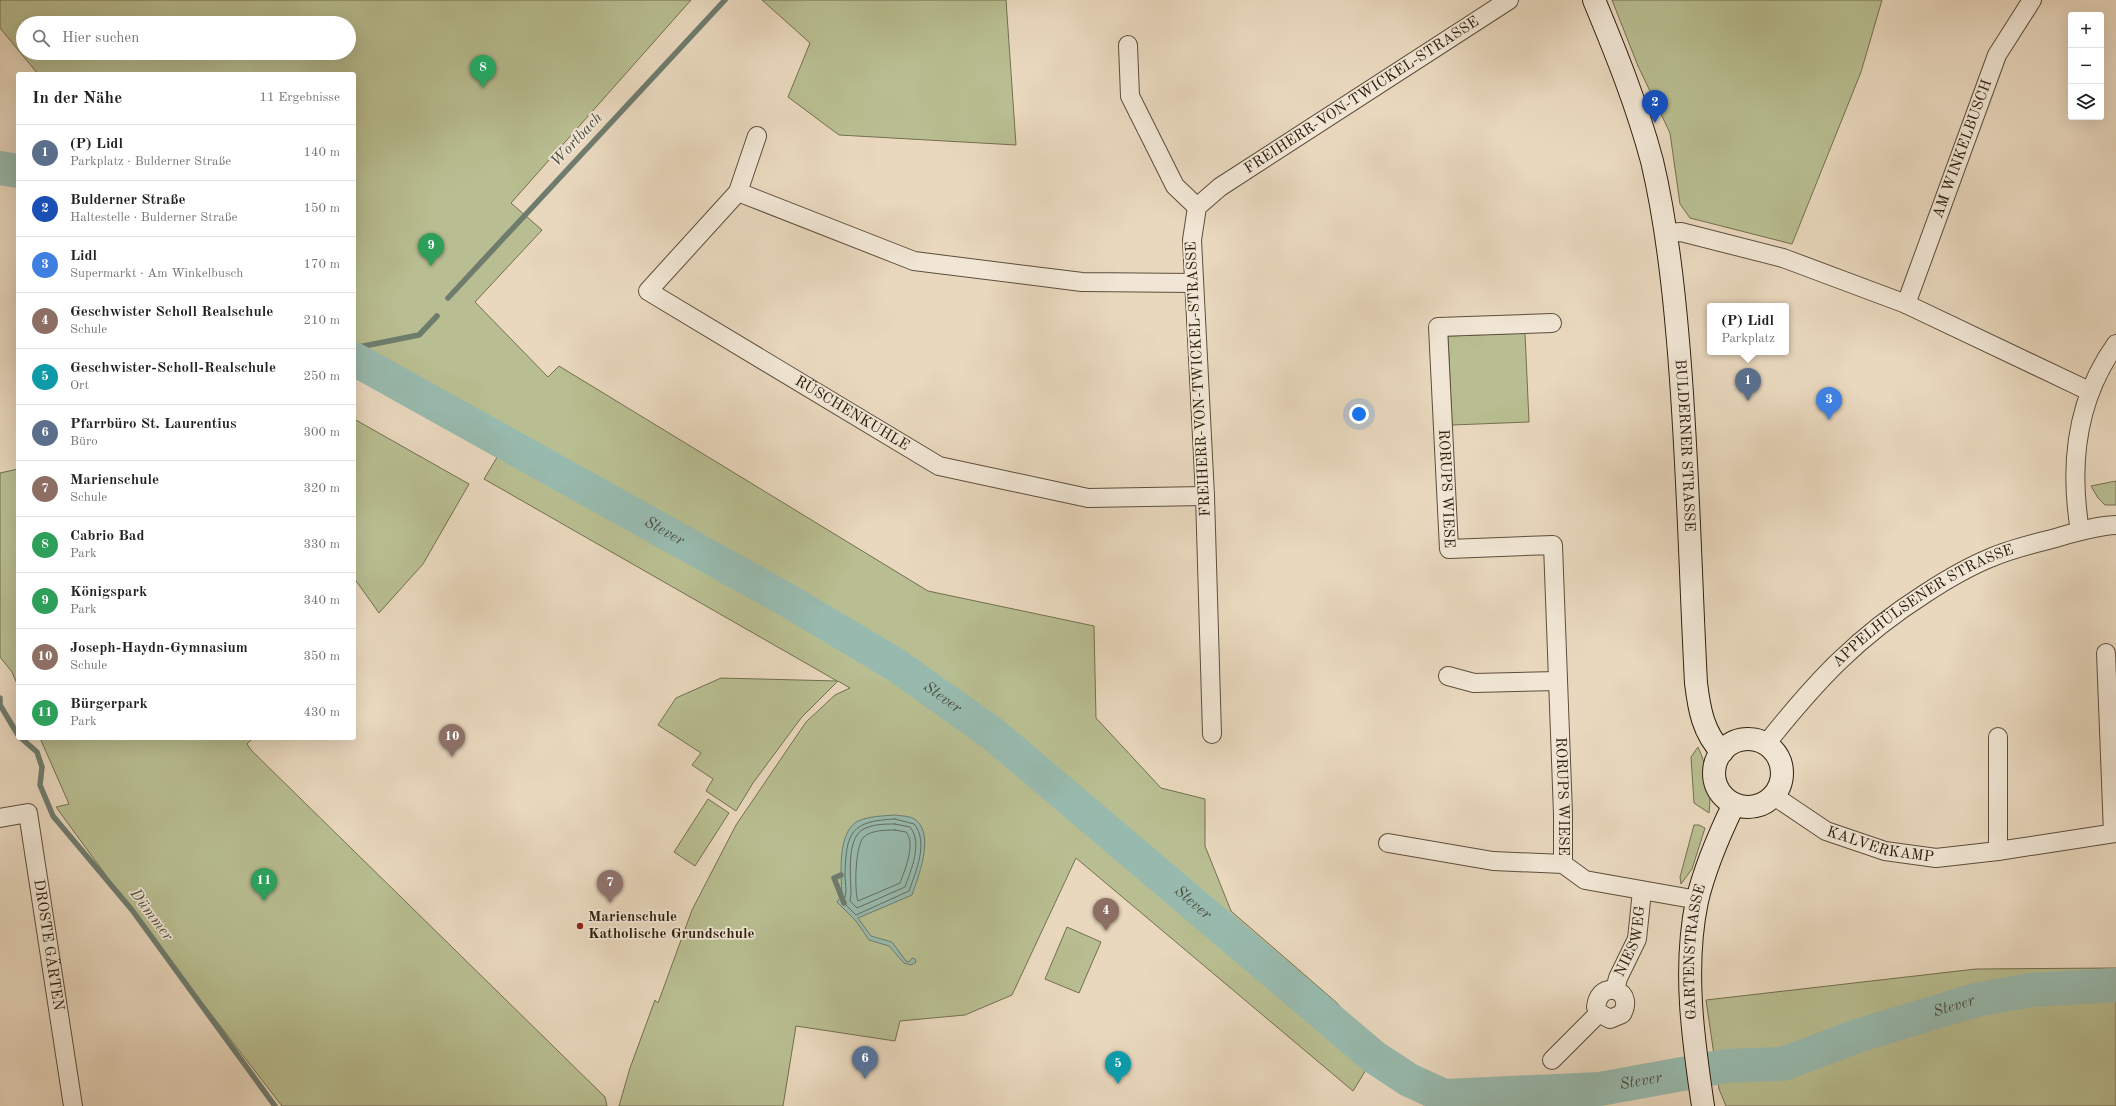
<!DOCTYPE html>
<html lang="de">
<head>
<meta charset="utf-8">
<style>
  body { margin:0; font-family:"Old Standard TT",serif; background:#f6f6f6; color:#222 }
  .controls { position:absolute; right:12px; top:12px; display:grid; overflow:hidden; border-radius:4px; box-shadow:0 4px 16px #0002 }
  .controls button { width:36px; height:36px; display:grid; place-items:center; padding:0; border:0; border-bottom:1px solid #e0e0e0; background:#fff; color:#222; font:20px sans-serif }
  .you { position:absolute; left:1359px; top:414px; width:14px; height:14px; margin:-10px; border:3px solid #fff; border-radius:50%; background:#1a73e8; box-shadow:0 0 0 6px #1a73e833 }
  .badge { display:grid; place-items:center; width:26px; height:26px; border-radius:50%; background:#111827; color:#fff; font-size:13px; font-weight:700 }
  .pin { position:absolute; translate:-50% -33px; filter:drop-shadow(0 1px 2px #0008) }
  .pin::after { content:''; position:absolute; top:21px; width:14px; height:12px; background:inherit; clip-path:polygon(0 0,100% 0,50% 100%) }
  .popup { position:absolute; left:1707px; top:303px; width:82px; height:52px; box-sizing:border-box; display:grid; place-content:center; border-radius:4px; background:#fff; filter:drop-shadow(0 1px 3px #0005); font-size:13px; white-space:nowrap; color:#767676 }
  .popup b { font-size:15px; color:#222 }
  .popup::after { content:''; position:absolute; left:50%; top:100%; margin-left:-8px; border:8px solid transparent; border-top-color:#fff }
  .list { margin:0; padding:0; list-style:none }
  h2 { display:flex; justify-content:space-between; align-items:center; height:52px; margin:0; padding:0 16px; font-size:17px }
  h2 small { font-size:13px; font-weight:400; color:#767676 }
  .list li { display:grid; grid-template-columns:26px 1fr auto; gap:12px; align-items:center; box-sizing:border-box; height:56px; padding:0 16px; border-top:1px solid #e0e0e0 }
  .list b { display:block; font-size:15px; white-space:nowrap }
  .list p { margin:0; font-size:13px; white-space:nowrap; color:#767676 }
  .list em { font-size:13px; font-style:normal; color:#767676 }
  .icon { flex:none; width:22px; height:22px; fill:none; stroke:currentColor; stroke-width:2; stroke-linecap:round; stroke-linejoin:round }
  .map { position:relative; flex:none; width:2116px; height:1106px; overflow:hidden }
  .search { position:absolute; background:#fff; box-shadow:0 4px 16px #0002; left:16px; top:16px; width:340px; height:44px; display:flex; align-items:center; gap:10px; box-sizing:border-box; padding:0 14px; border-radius:22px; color:#767676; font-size:15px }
  .panel { position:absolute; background:#fff; box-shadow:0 4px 16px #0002; left:16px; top:72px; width:340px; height:668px; border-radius:4px }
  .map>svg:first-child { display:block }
</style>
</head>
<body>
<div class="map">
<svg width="2116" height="1106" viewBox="0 0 2116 1106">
  <rect width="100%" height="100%" fill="#e9d8be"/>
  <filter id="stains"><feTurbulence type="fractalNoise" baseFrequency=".005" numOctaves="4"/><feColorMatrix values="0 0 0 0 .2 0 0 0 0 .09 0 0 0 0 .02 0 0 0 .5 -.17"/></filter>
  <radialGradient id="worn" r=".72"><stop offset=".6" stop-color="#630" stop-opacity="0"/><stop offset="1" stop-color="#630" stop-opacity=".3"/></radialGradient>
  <g fill="#b8be91" stroke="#736f50" fill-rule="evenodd">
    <path d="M0,0H691L511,203L542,230L475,302L548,377L559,366L928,591L1094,626L1096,718L1161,788L1205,799V846L1231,911L1337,1003L1377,1052L1353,1091L1076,858L1012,995L965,1015L900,1021L895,1041L796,1026L783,1106H619L630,1068L655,1000L658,1003L692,910L736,825L806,722L835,695L850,688L838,681L801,718L753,783L736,811L706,791L713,779L692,765L701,753L658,725L676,698L721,678L837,681L484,479L508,439L354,349V74H38L0,28ZM23,23H349V53H23Z"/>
    <path d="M762,0H1006L1016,145L839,135L788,97L810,43Z"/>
    <path d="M1612,0H1882L1861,72L1792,244L1690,218L1680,204L1670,133L1638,66Z"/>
    <path d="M1525,333L1529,422L1452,425L1448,336Z"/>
    <path d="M354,419L469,484L423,564L379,613L354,578Z"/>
    <path d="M18,469V686L12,672L0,657V473Z"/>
    <path d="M2116,481V505H2105L2098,498L2091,486Z"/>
    <path d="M40,738H253L247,744L252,751L605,1097L607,1106H282L143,926L56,807L69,804Z"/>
    <path d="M1698,747C1707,766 1712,792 1709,813L1694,803L1691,757Z"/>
    <path d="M708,799L729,813L695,866L674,852Z"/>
    <path d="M1694,825H1699L1705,828L1692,869L1681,884L1680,877Z"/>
    <path d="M1067,927L1101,942L1079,993L1045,979Z"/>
    <path d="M2116,968V1106H1726L1719,1089L1706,1000L1976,969Z"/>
  </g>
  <path fill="#98baae" stroke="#6e7c6e" d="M895,815C902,816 911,816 916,820C935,836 918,877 912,895L858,918L871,936L892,942L906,961L909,962L912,958L915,959L916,962L911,965L904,963L889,946L869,940L856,921L837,902L842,895C841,875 837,832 858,821C870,816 883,816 895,815Z"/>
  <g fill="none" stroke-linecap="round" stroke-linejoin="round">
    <g stroke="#636d5e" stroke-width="1">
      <path d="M895,819L914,824C929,842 916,871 909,891L856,915L843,902C848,893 845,885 845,875C846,832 851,821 895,819Z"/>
      <path d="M895,824L910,827C923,843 911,870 905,887L857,908L850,901L851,895C851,879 846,840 862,830C871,824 885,824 895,824Z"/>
      <path d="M895,830L906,832C916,843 905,870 900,883L858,901C854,891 855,842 865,836C873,830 886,830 895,830Z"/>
    </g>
    <g stroke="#6e7c6e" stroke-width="5.5">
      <path d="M448,298L725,0"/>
      <path d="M354,348L419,335L437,316"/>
      <path d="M0,698V705L18,735"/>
      <path d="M21,738L37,752L42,767L40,785L53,816L132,910L275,1106"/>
      <path d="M841,875L834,878L844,903"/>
    </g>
    <g stroke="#98baae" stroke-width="34">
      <path d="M0,168L18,171"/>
      <path id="s1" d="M354,359L787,600L896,665L993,734L1374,1057L1409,1080L1444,1096L1600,1089L1726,1066L1783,1064L1857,1036L1976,1000L2030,990L2116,985"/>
    </g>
    <g stroke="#5d4e3b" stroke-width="20">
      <g id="street">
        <path d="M1128,45L1130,96L1175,186L1197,207"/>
        <path id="s2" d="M757,136L738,192L648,291L939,466L1088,498L1205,496"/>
        <path d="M738,192L914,261L1082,282L1194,283"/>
        <path d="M1666,233L1681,232L1783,258L1906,304L2089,391"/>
        <path id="s3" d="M1906,304L1997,55L2032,0"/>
        <path id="s4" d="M1552,323L1438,327L1449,549L1553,545L1563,814V864"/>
        <path d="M2080,531C2069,465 2076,400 2116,344"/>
        <path d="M2106,653L2113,833"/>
        <path d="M1448,676L1474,683L1558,681"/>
        <path id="s5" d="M1212,734L1205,496L1192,240L1197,207L1220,187L1509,0"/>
        <path d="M1998,737V851"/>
        <path id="s6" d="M1766,744C1817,680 1857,637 1926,593C1946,580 1968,567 1990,558C2008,550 2028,545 2048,540C2070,534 2093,526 2116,525"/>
        <path id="s7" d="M1774,796L1826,831L1885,851L1936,858L1998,851L2116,833"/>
        <path id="s8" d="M0,818L28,813L73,1106"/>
        <path d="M1388,843L1493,861L1563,864L1585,880L1698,900"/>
        <path d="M1599,1013L1610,1019L1622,1014C1627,1005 1627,994 1615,990"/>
        <path id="s9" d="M1552,1060L1599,1013L1596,1007C1597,997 1603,988 1615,990L1618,978L1637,939L1642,891"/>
      </g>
    </g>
    <g stroke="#2e200f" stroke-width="24">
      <g id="secondary">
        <path id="s10" d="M1594,0C1616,53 1637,105 1652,161C1666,220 1673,281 1678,341C1688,455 1690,569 1696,683C1699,708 1703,733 1722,752"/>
        <circle cx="1748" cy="773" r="34"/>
        <path id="s11" d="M1703,1106C1693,1039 1683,968 1697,901C1705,867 1719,835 1734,804"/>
      </g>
    </g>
    <use href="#street" stroke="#f1e6d5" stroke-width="18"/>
    <use href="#secondary" stroke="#f1e6d5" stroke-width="22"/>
  </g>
  <circle fill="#8f2418" stroke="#f1e6d5" stroke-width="1.5" cx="580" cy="926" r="4"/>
  <g text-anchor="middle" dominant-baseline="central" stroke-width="3.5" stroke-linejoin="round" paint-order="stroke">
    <g font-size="15" fill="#2e200f" stroke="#f1e6d5">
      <text stroke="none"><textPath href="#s5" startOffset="727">FREIHERR-VON-TWICKEL-STRASSE</textPath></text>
      <text stroke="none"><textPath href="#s3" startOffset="165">AM WINKELBUSCH</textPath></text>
      <text transform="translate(1199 379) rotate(-93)">FREIHERR-VON-TWICKEL-STRASSE</text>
      <text stroke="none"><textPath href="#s2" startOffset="431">RÜSCHENKUHLE</textPath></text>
      <text stroke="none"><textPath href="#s10" startOffset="458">BULDERNER STRASSE</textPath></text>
      <text stroke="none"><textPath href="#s4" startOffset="276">RORUPS WIESE</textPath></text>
      <text stroke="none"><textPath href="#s6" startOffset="212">APPELHÜLSENER STRASSE</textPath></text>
      <text stroke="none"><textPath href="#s4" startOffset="692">RORUPS WIESE</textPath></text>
      <text stroke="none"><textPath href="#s7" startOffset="119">KALVERKAMP</textPath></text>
      <text stroke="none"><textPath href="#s9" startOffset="154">NIESWEG</textPath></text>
      <text stroke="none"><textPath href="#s8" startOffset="162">DROSTE GÄRTEN</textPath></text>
      <text stroke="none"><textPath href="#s11" startOffset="155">GARTENSTRASSE</textPath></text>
    </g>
    <g font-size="15" font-weight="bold" fill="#2e200f" stroke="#f1e6d5" text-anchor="start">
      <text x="588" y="917">Marienschule<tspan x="588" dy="17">Katholische Grundschule</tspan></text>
    </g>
    <g font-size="16" font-style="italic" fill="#4e4e3f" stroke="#f1e6d5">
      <text transform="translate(577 140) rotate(-47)">Wortbach</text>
      <text stroke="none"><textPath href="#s1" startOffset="355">Stever</textPath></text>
      <text stroke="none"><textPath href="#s1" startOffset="679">Stever</textPath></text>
      <text stroke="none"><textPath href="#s1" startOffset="1003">Stever</textPath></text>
      <text transform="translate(151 915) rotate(53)">Dümmer</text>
      <text stroke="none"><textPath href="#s1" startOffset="1843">Stever</textPath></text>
      <text stroke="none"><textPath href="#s1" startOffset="1519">Stever</textPath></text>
    </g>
  </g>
  <rect width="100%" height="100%" filter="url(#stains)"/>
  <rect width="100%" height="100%" fill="url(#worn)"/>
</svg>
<div class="controls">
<button>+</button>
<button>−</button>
<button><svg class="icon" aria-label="layers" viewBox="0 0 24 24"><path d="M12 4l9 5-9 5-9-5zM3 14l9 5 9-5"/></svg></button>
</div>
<div class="you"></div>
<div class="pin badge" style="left:1748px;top:401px;background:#5c6f8a">1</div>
<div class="popup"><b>(P) Lidl</b>Parkplatz</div>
<div class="pin badge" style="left:1655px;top:123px;background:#1a4fb4">2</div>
<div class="pin badge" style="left:1829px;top:420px;background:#3f7fe0">3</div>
<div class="pin badge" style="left:1106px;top:931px;background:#8d6e63">4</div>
<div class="pin badge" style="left:1118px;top:1084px;background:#0f9aa8">5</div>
<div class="pin badge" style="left:865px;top:1079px;background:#5c6f8a">6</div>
<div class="pin badge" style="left:610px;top:903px;background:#8d6e63">7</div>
<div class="pin badge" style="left:483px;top:88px;background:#2e9e5b">8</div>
<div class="pin badge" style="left:431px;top:266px;background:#2e9e5b">9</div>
<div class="pin badge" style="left:452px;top:757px;background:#8d6e63">10</div>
<div class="pin badge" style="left:264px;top:901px;background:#2e9e5b">11</div>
<div class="search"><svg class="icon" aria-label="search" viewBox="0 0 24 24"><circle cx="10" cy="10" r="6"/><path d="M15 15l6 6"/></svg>Hier suchen</div>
<section class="panel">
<h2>In der Nähe<small>11 Ergebnisse</small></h2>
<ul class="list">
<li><span class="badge" style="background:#5c6f8a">1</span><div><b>(P) Lidl</b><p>Parkplatz · Bulderner Straße</p></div><em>140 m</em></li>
<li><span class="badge" style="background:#1a4fb4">2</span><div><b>Bulderner Straße</b><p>Haltestelle · Bulderner Straße</p></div><em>150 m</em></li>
<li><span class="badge" style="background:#3f7fe0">3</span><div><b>Lidl</b><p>Supermarkt · Am Winkelbusch</p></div><em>170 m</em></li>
<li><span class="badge" style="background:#8d6e63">4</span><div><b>Geschwister Scholl Realschule</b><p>Schule</p></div><em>210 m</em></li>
<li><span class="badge" style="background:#0f9aa8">5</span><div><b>Geschwister-Scholl-Realschule</b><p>Ort</p></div><em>250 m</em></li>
<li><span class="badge" style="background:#5c6f8a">6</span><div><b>Pfarrbüro St. Laurentius</b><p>Büro</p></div><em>300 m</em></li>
<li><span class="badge" style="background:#8d6e63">7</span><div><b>Marienschule</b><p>Schule</p></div><em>320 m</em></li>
<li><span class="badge" style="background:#2e9e5b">8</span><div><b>Cabrio Bad</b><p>Park</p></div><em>330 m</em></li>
<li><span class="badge" style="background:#2e9e5b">9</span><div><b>Königspark</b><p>Park</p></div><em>340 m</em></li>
<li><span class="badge" style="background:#8d6e63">10</span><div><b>Joseph-Haydn-Gymnasium</b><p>Schule</p></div><em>350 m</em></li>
<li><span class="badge" style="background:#2e9e5b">11</span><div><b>Bürgerpark</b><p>Park</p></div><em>430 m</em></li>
</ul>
</section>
</div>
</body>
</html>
